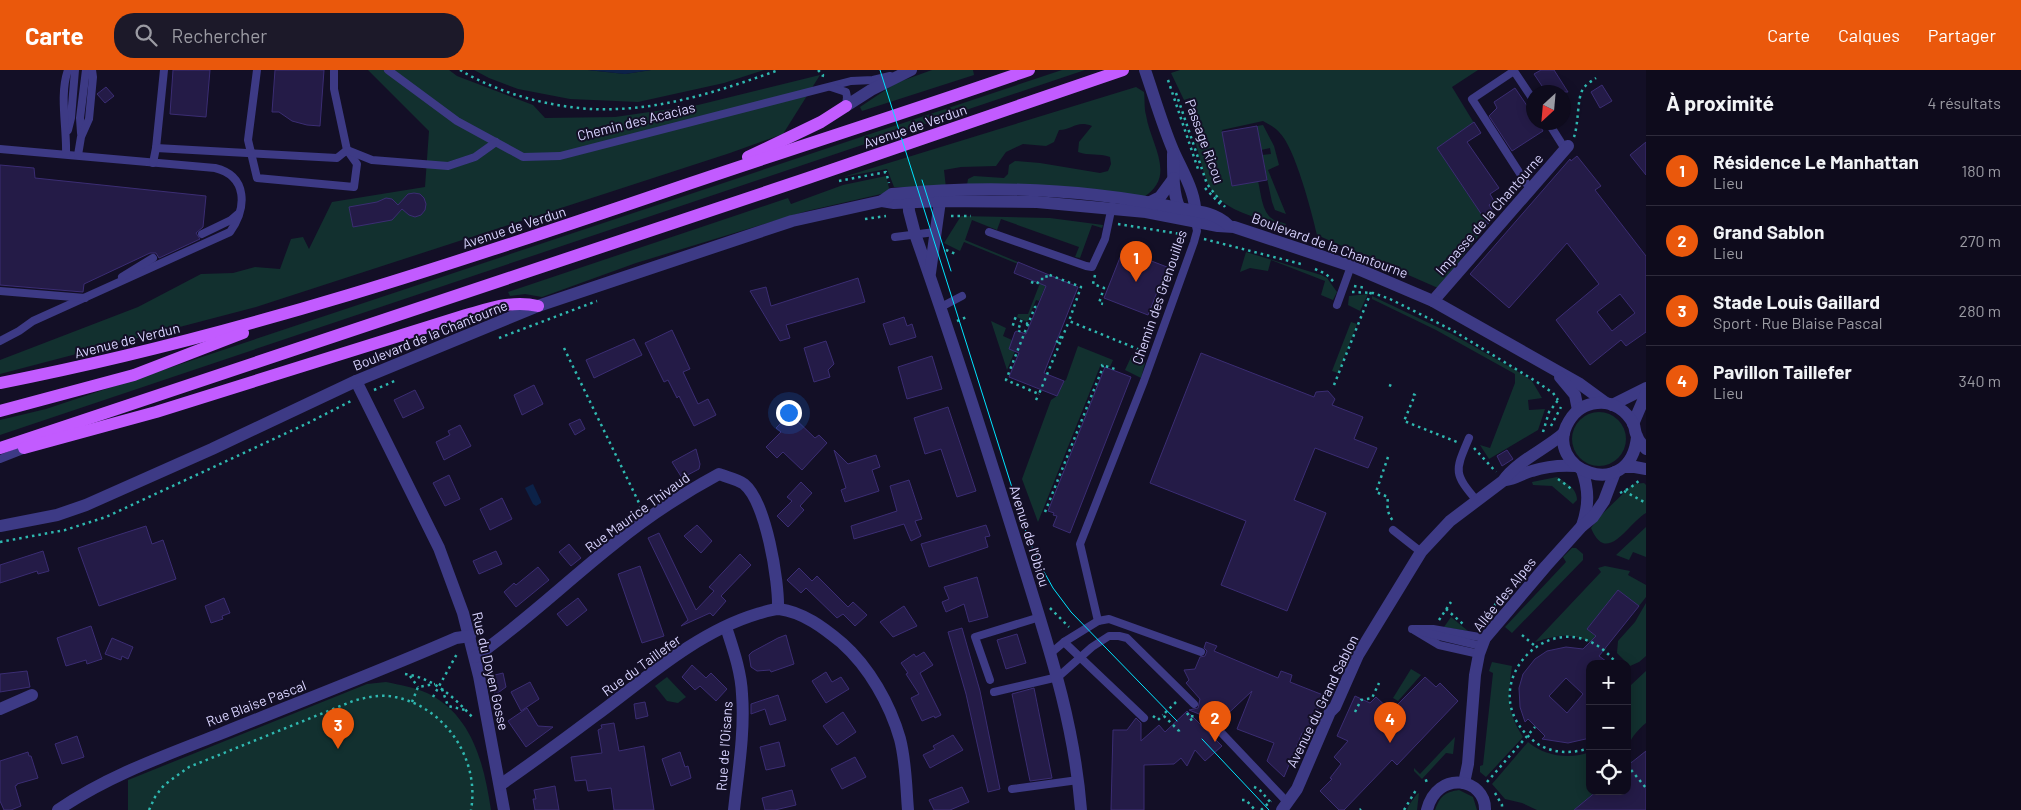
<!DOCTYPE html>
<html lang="fr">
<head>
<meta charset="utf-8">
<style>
  body { margin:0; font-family:Barlow,sans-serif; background:#1c1929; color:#f1f3f6 }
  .controls { position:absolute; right:15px; bottom:15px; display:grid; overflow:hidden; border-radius:10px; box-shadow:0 2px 12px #0003 }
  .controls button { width:45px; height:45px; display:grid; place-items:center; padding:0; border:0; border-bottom:1px solid #2e2b3b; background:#0e0b1c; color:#f1f3f6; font:25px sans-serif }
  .compass { position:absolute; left:1526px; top:15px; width:45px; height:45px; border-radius:50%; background:#0e0b1c; box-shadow:0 2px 12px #0003; rotate:206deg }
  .you { position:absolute; left:788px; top:342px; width:18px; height:18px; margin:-12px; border:4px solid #fff; border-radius:50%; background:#1a73e8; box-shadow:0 0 0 8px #1a73e833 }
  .badge { display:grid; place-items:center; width:32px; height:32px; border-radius:50%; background:#ea580c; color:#fff; font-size:16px; font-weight:700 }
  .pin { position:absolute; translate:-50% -41px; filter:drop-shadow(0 1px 2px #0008) }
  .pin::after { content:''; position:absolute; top:26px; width:18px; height:15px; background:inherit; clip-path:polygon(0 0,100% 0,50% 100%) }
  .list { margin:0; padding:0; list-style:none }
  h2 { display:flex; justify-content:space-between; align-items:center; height:65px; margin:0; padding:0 20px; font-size:21px }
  h2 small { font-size:16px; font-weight:400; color:#9b9ba3 }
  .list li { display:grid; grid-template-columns:32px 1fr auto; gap:15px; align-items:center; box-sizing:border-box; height:70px; padding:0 20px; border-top:1px solid #2e2b3b }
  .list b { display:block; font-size:19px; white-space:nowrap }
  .list p { margin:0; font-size:16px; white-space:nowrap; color:#9b9ba3 }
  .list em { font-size:16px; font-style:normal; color:#9b9ba3 }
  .icon { flex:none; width:28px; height:28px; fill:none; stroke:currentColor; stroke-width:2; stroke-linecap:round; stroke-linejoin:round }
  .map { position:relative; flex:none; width:1646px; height:740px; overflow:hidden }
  header { display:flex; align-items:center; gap:30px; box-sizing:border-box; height:70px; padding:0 25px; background:#ea580c; color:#fff }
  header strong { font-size:24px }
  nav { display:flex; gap:28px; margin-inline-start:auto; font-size:18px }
  .search { width:350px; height:45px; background:#1c1929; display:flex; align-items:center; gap:12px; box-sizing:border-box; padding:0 18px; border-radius:20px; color:#9b9ba3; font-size:19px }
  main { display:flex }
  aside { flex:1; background:#0e0b1c }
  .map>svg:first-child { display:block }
</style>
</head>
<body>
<header>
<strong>Carte</strong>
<div class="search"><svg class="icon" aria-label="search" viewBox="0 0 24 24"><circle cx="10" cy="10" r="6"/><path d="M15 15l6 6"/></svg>Rechercher</div>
<nav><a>Carte</a><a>Calques</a><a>Partager</a></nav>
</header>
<main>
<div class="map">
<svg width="1646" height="740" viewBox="0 0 1646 740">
  <rect width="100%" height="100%" fill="#130f26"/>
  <g fill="#12302f">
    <path d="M368,0H449L457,6L533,35L545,48L615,47L698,35L820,5L783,64L730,83L256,237L0,304V290L138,237L201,204L233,203L255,197L280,199L291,169L303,167L309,179L332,132L425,117L429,61Z"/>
    <path d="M474,0H588L625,4L651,0H764L724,13L638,32L570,29L518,19L489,8Z"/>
    <path d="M932,0H973L974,5L862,41L860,37L896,13Z"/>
    <path d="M1062,0H1085L0,365V350L46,339Z"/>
    <path d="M1180,0H1478L1452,17L1474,53L1437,78L1488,154L1438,218L1317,165C1312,143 1295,77 1279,62C1275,57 1268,54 1263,51L1222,60L1232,116L1258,111C1261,123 1262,144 1274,150C1277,152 1282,152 1286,154L1285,156C1257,147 1220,142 1207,112C1202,99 1199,84 1195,71L1199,70L1198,63H1196L1187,39L1193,36L1190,28L1184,30L1171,3Z"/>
    <path d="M1136,17L1144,22C1145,29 1144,38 1146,45C1151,76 1178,107 1142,128L967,115L968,109L974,106L1004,108L1008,104L1009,95L1015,91L1040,93L1100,103L1108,101L1111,94L1110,87C1099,83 1089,86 1078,82L1079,72L1092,56C1076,50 1073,60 1059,60L1054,72L1046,76L1023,74L1006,82L996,96L961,97L944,100L946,118L894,117L887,99L843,107Z"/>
    <path d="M1263,55L1274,76L1279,95L1268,100L1286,144L1275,140L1272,132L1262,85L1271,84L1270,78L1261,80L1257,56Z"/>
    <path d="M886,106L890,122L807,141L636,193L542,227L525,224L510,226L508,222L788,128L791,134L843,115Z"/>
    <path d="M961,146L1050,148L1103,155L1102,158L1092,155L1080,188L1075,187L1079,177L1001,149L997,160L972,150L965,170L1018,192V194L964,172L960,181L944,173Z"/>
    <path d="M1246,182L1321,205L1327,208L1337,222L1333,230L1321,225L1325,211L1271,190L1268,201L1250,198L1240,202Z"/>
    <path d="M1040,213L1046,215L1039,231L1036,230L1027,252L1017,247L1018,244H1028Z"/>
    <path d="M1368,224L1360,241L1348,235L1349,226Z"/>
    <path d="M1372,226L1452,264L1517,301L1532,311L1542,328L1528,330L1529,340L1545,339L1538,360L1489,389L1480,375L1490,378L1515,313V304L1436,260L1372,229Z"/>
    <path d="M991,251L1006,258L1003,266L1012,270L1009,279L1015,281L1007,300Z"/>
    <path d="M1351,252L1357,254L1338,303L1332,301Z"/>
    <path d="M1078,276L1113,290L1110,297L1101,294L1038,452L1022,409L1051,330L1057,326L1064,311L1066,310Z"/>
    <path d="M1132,285L1145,293L1141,308L1125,300Z"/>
    <circle cx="1599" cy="369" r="27"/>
    <path d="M1557,407C1566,413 1577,418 1577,430L1573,434L1552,416L1533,415L1532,412Z"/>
    <path d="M1644,413L1646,415V443C1627,454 1607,496 1591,458L1599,447L1633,414Z"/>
    <path d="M1646,457V487L1633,482L1629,490L1616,485Z"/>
    <path d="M1572,478H1576L1583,484V490L1512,563L1505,557L1566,492L1563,487Z"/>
    <path d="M1605,496L1630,501L1628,505L1646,515V527L1639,536L1618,520L1587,559L1607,575L1605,581C1577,563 1566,562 1535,572L1601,502L1598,498Z"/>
    <path d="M1646,533V586L1639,592L1630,596L1617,583L1618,571L1635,552Z"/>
    <path d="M1451,547L1468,561L1444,557Z"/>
    <path d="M1492,592L1512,596C1508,625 1506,641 1523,667L1486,707L1480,702V696L1483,695L1493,603L1489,601Z"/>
    <path d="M1411,599L1421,605L1398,631L1393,628Z"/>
    <path d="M1646,601V653C1634,663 1622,677 1632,692L1627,696V647L1631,615Z"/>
    <path d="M667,607L686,627L678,633L667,631L655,616Z"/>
    <path d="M386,612C400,615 414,617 427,623C473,645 484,695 491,740H128V710L367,614Z"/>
    <path d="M1455,667L1453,684L1446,683L1422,709L1414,701V698L1420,704Z"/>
    <path d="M1528,672C1544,686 1570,690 1590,682V721H1597L1574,740H1537L1522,733L1505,729L1492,714Z"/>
    <path d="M1459,720L1473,727L1477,740H1435C1440,726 1445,722 1459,720Z"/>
    <path d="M1419,723L1417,740H1407L1409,735L1417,724Z"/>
  </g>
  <g fill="#0c2248">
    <path d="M588,0H651L625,4Z"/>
    <path d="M533,414L541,431V433L536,436L533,434L525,418Z"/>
  </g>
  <g fill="#241b47" stroke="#3b2d73" fill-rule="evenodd">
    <path d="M173,0H210L206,47L170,44Z"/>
    <path d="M275,0H324L320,56L307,55L292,51L279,42H272Z"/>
    <path d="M1541,0H1554L1568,22H1546L1534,4Z"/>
    <path d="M1602,15L1612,31L1600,38L1591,22Z"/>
    <path d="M106,17L114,26L105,33L97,24Z"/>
    <path d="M1515,18L1534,46V52H1538L1543,61L1512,81L1489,46L1497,38L1494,32Z"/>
    <path d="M1474,52L1481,63L1467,72L1499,118L1490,124L1494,131L1489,135L1496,146L1488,154L1437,78Z"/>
    <path d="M1257,56L1267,110L1232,116L1222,62Z"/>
    <path d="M1646,72V105L1630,85Z"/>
    <path d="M1577,86L1601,116L1595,120L1646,186V262L1626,276L1621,270L1590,295L1556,250L1599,214L1567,173L1509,238L1470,204L1570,89L1571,91ZM1620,224L1635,243L1612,261L1597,242Z"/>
    <path d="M0,95L34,98L35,108L206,126L203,157L196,163L200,169L159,188L156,183H150L84,214L83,222L0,215Z"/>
    <path d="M414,123L420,124L424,128L426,134L425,140L421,145L415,147L409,145L402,139L392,150L353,157L349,137L377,132L386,128L392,129L398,135L408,124Z"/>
    <path d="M1123,180L1167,197L1148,245L1104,228Z"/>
    <path d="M1018,192L1078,217L1044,303L1064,311L1057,326L1009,307L1019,283L1009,279L1015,262L1017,261L1026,264L1046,216L1014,203Z"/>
    <path d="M858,208L865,232L786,255L790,268L780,271L750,221L766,217L771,236Z"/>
    <path d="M904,247L907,256L912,254L916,267L890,275L883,254Z"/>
    <path d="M672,260L690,299L683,302L698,334L708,329L716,345L694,356L679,326L677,328L668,310L664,312L645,273Z"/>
    <path d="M634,269L642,285L594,308L586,290Z"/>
    <path d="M826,271L834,294L828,300L830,307L814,312L804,278Z"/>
    <path d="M1201,283L1314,327L1316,322L1328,321L1335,329L1332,335L1363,347L1354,369L1377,378L1368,398L1315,378L1294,430L1326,443L1287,541L1221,515L1246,451L1150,413Z"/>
    <path d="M932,286L942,319L907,329L898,297Z"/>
    <path d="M1105,297L1131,307L1070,463L1053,456L1057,446L1053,445L1054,443L1048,441Z"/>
    <path d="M534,315L543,334L522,345L514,325Z"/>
    <path d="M415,320L424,338L403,348L394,330Z"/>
    <path d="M948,337L976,421L957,427L941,379L925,384L914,348Z"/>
    <path d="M790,344L815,368L819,365L827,373L802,400L783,382L777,388L766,377L781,362L776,358Z"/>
    <path d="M580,349L585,359L575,365L569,354Z"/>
    <path d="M460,355L471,376L444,390L436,372L450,365L448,361Z"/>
    <path d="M696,379L700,394L699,399L682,408L672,392Z"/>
    <path d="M834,380L848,394L876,385L880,397L872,400L879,421L845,432L841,420L846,418Z"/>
    <path d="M1507,380L1513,389L1502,396L1497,386Z"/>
    <path d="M449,405L460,429L445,436L433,413Z"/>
    <path d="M909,410L922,449L915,451L921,466L911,471L904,454L854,469L851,456L897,441L890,416Z"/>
    <path d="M801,412L812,423L800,436L804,440L788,457L777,446L792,431L787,427Z"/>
    <path d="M502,428L512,449L490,460L480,439Z"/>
    <path d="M697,455L712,471L701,483L684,466Z"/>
    <path d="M986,455L990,466L985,467L988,477L929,497L921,474Z"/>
    <path d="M146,456L152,474L163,470L176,509L99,536L78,478Z"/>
    <path d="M659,463L696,540L714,521L709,517L740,484L751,495L721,526L726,531L713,546L710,543L681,556L688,550L648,468Z"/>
    <path d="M569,474L581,488L571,496L559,482Z"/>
    <path d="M43,481L49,501L38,504L37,501L0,513V495Z"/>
    <path d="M496,481L502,494L479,504L473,491Z"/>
    <path d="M640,496L664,566L642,573L618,504Z"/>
    <path d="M538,497L549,510L516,537L504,522L514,513L516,515Z"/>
    <path d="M799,498L812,511L817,506L848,537L853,532L867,545L855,556L843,544L837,548L806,518L801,523L787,510Z"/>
    <path d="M977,507L988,547L969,552L964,534L946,542L942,532L949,529L944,517Z"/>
    <path d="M1618,520L1639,536L1599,586L1610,594H1590V668L1568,673L1542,669L1545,666L1528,649L1525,652L1520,637L1519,618L1523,604L1535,589L1547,581L1566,577L1583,579L1596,566L1587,559ZM1566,608L1583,624L1567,643L1549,626Z"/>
    <path d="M224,528L230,543L222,546L223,549L211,553L205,536Z"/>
    <path d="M578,528L587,540L567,556L557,544Z"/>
    <path d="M904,536L917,556L893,567L880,552Z"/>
    <path d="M91,556L102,589L87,594L86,590L66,596L57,568Z"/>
    <path d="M962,558L980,621L1000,719L988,722L966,624L948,562Z"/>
    <path d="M1017,564L1026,593L1006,599L997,570Z"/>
    <path d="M786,565L794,594L771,602L770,600L757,601L751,597L749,585L752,582L778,568Z"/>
    <path d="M112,568L133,577L128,589L122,586L121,590L105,584Z"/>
    <path d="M1206,572L1217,576L1214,581L1278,608L1281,601L1292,605L1290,612L1323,625L1312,655L1313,662L1302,663L1284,707L1267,691L1274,673L1237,659L1252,621L1219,652L1189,640L1198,638L1200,629L1186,613L1189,610L1184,600L1195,599L1200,587L1205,586L1207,581L1204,578Z"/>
    <path d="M924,582L933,595L920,603L941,645L935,648L934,646L922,651L911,628L919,624L906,604L908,603L901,593L914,584L916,587Z"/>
    <path d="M692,595L706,608L711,603L727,619L716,631L700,616L695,620L682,607Z"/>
    <path d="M27,601L30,617L0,622V604Z"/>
    <path d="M826,602L832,612L841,607L849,619L826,633L812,611Z"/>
    <path d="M503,603L506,617L495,625L491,606Z"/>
    <path d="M1425,607L1436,617L1440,613L1458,631L1397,695L1392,690L1344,740H1339L1320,721L1332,709L1330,708L1341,694L1334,687L1348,671L1337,666L1355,626L1370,633L1376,627L1391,641Z"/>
    <path d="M530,612L539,629L521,641L511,622Z"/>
    <path d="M1034,618L1052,708L1030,711L1012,624Z"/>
    <path d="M778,625L786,650L770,655L765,639L751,644V634Z"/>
    <path d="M645,632L648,646L636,649L634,634Z"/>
    <path d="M527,638L538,656L553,657L526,677L508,651Z"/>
    <path d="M1187,641L1222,676L1205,691L1195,680L1187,696L1181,688L1174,694L1144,695V740H1111L1113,660H1127L1136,648L1141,653V671L1159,655L1165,662Z"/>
    <path d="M843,642L856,662L837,675L823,656Z"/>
    <path d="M614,653L619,681L644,676L654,740H614L611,718L588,721L586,710L575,711L571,687L602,683L598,660L602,658L601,655Z"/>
    <path d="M953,665L963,680L930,698L923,685L935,679L933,676Z"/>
    <path d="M77,666L84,687L62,694L55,674Z"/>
    <path d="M779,672L785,696L766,700L760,677Z"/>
    <path d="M1646,681V740H1574L1597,721H1627V696Z"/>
    <path d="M28,682L29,686H31L38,708L17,714V715L15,716L21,736L11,740H4L0,731V691Z"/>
    <path d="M680,682L685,697L688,696L691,708L671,716L662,689Z"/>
    <path d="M855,687L866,707L842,719L831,699Z"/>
    <path d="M555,716L559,740H535L533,729H536L534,720Z"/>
    <path d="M962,717L969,732L950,740H934L929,730Z"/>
    <path d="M792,720L796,735L775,740H765L762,728Z"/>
  </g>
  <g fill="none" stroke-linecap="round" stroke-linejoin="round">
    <g stroke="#2fb8b0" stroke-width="2.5" stroke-dasharray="2.5 4" stroke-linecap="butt">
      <path d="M460,0C503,26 566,42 617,39C673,37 727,18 779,0"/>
      <path d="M818,0L823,5L822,9"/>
      <path d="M1168,10L1198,99"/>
      <path d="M1176,23L1207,114L1225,137"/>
      <path d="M1574,67C1579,52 1577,28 1583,19C1586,14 1592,11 1596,8"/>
      <path d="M839,111L886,102L889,113"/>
      <path d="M1205,118L1221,135"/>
      <path d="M951,146H971"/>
      <path d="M865,149L886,146"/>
      <path d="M1118,154L1187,165"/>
      <path d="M1204,169L1301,194"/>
      <path d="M946,180L958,185"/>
      <path d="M1315,199L1326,204L1335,213"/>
      <path d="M1095,205L1093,214L1104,218L1099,233L1103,234"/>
      <path d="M1031,212L1037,214L1040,209H1046L1047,204L1081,217L1069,251L1145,282"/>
      <path d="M1354,216L1366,218"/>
      <path d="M1352,222L1373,223L1390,229L1452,260L1537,312L1553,323L1558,330"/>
      <path d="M1014,248L1028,254L1035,237H1037"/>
      <path d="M957,251L969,246"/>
      <path d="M1012,254L1021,257L1019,262"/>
      <path d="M1028,254L1006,310L1039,324L1069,251"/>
      <path d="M499,268L597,231"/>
      <path d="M1056,271L1058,272L1062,264L1063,265"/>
      <path d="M564,278L641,437"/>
      <path d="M1334,315L1371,222"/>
      <path d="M1389,315L1394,317"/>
      <path d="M374,320L397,310"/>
      <path d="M1413,324L1415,325L1404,351L1457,372"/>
      <path d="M1036,330L1039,324"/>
      <path d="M1551,356L1561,337"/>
      <path d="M1543,362L1549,342L1559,329"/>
      <path d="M1474,378L1496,402"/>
      <path d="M1388,387L1376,422L1388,427C1387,437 1387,443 1393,451"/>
      <path d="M1558,409L1573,420"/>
      <path d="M1624,421L1646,433"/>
      <path d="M1620,423L1630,418L1640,410"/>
      <path d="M1045,442L1103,297L1102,295L1118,300"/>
      <path d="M0,472L65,460L106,447L306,354L351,331"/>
      <path d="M1050,538L1069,557"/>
      <path d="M1446,539L1463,554"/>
      <path d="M1486,545L1499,530"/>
      <path d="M1439,550L1451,532"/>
      <path d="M1522,565L1535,576"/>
      <path d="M405,604C434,608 455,628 474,649"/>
      <path d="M410,606L418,617"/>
      <path d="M442,619L448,636L465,640"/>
      <path d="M433,627L458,582"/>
      <path d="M412,632L418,617L435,614"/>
      <path d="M1176,632L1163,645L1179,661V665"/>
      <path d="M1355,642L1361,630L1372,628L1379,613"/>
      <path d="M1187,643L1192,651"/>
      <path d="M1153,646L1158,650L1163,645"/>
      <path d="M1191,646L1196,647"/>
      <path d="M1590,678C1572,684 1551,684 1535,672C1464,617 1559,519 1617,594"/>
      <path d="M1627,695L1646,718"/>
      <path d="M1425,711L1431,709"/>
      <path d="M1487,712L1535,657"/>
      <path d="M1254,717L1259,719L1271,733"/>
      <path d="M1495,723L1502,735V740"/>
      <path d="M1242,730H1246L1255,740"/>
      <path d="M149,740L155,727L164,715L189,697L353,631C367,627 381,624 395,627C445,637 480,689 471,740"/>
      <path d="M1261,740L1271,731"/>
      <path d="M1360,740L1361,739"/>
      <path d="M1404,740L1416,720"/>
    </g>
    <g stroke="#3d3a85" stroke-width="8">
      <path d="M257,0L248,70L257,108L354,117L357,94L347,80L334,19V0"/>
      <path d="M388,0L457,51L523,87L560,86L851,11L873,10L890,6"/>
      <path d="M831,17L846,22L847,27L846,36"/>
      <path d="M1548,52L1565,79"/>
      <path d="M68,60L71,48L75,0"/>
      <path d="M81,63L80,48L86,0"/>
      <path d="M156,78L164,0"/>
      <path d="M0,79L215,98C248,106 247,138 230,162L33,251L19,261L0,271"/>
      <path d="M66,84C67,57 59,25 68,0"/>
      <path d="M78,85L81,67L89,49L93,7L92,0"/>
      <path d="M153,93L156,78L337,88L347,80L372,90L448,96L475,87L496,72"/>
      <path d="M1530,119L1472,29L1514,1L1534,31"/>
      <path d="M989,162L1086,196L1092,197L1105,169L1112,136"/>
      <path d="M202,164L231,150L238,144"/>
      <path d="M895,167L935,162"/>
      <path d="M122,207L153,188"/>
      <path d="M0,221L85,228"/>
      <path d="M1337,235L1351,196"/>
      <path d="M941,237L962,226"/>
      <path d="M1469,368C1455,401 1453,403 1477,431"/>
      <path d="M0,389L28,378"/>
      <path d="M1393,460L1421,482"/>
      <path d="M1098,551L1080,474L1144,311L1194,172L1197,161L1195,151"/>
      <path d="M1412,559H1433L1485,568"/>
      <path d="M1414,560L1439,575L1479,584"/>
      <path d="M1423,562L1481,576"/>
      <path d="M1064,572L1144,648"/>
      <path d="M1051,583L1064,572L1098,551L1109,549L1201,582"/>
      <path d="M990,610L975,567L1040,547"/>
      <path d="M994,622L1058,607L1092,577L1109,566H1119L1127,568L1194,634"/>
      <path d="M1215,656L1288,733"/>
      <path d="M1012,719L1078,710"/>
    </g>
    <g stroke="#3d3a85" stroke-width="12">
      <path d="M908,123L909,141L915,164C953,272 988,381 1022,491C1048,575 1074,651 1081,740"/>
      <path d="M930,203L940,131L939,121"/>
      <path d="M1433,231L1568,76"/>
      <path d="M356,311L439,478L463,543L479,606L504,740"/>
      <path d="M1582,400C1589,420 1589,435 1582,456"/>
      <path d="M1506,410C1516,409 1523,403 1532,401C1547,396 1560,395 1576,396"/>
      <path d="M726,557C733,579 741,601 742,624C745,662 738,702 734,740"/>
      <path d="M475,587C524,553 567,511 614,474C646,448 682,424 719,404C726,407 738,409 744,414C766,432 779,511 778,539"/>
      <path d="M0,639L32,625"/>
      <path d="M1464,713L1468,694L1475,605L1479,584L1485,568L1546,496L1582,456L1593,447L1604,431L1615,402"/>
      <path d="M500,715C532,693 563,670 595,646C645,609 697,562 757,544C764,542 773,539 779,539C803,542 824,558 842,573C869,597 890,634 900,669C906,692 906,716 908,740"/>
      <path d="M58,740C107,706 164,686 220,664C299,632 378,602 456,568L470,566"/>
      <path d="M1282,740L1297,719L1330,642L1335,637L1358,585L1421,482L1450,451L1503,411C1517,391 1546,379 1564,363"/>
      <path d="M1427,740C1437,699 1486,708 1485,740"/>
    </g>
    <g stroke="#3d3a85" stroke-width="12">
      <path d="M1145,0C1154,26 1162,54 1173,80C1182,101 1198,125 1195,149"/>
      <path d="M846,36L871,20L911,0"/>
      <path d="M1173,84C1173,99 1172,132 1183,142"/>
      <path d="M882,131L894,133L940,131L1037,132L1146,142L1218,156L1234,157L1351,196L1433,231L1580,314L1606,333"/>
      <path d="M1150,132L1160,127L1174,108"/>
      <path d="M1560,307L1575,325L1578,340"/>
      <path d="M1612,335L1646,318"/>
      <path d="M1633,354L1646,324"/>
      <path d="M1637,367C1630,435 1540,399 1569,351C1575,341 1585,334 1597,333C1613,331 1627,341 1634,355C1635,359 1635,363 1637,366C1638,371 1643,375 1646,379"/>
      <path d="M1624,397H1635L1646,399"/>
      <path d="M0,456L57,445L86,435L212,379L356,311L538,236L792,151L882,131L892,124C987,115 1086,119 1178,138C1196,141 1215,142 1228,155"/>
    </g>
    <g stroke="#c25bff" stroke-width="12">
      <path d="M748,87L821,52L846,36"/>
      <path d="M0,313C236,267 463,191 691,113C803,75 917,39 1029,0"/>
      <path d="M0,341L134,305L243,263"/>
      <path d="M0,378L808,108L1123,0"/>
      <path d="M24,378L156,342L466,245C491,238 513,230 538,236"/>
    </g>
    <g stroke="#00e5ff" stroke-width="1">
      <path d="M880,0L1027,465L1038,491L1053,518L1071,542L1177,651"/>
      <path d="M922,110L951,201"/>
      <path d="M1202,669L1269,740"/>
    </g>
  </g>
  <g text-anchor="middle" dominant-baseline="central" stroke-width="4" stroke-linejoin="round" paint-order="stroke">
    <g font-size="14" fill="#d9d4ff" stroke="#130f26">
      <text transform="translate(636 51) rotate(-14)">Chemin des Acacias</text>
      <text transform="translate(915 56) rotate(-19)">Avenue de Verdun</text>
      <text transform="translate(1205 71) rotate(70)">Passage Ricou</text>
      <text transform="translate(1489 144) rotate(-49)">Impasse de la Chantourne</text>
      <text transform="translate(514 157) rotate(-18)">Avenue de Verdun</text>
      <text transform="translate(1330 175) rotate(20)">Boulevard de la Chantourne</text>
      <text transform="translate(1159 227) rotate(-71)">Chemin des Grenouilles</text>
      <text transform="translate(430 265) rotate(-22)">Boulevard de la Chantourne</text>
      <text transform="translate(127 270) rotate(-14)">Avenue de Verdun</text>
      <text transform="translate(637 442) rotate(-36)">Rue Maurice Thivaud</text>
      <text transform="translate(1030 466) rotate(73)">Avenue de l'Obiou</text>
      <text transform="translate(1504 524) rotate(-51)">Allée des Alpes</text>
      <text transform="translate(641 595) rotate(-36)">Rue du Taillefer</text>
      <text transform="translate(491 601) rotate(77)">Rue du Doyen Gosse</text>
      <text transform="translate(1322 631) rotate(-64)">Avenue du Grand Sablon</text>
      <text transform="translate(256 633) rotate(-21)">Rue Blaise Pascal</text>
      <text transform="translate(724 676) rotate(-86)">Rue de l'Oisans</text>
    </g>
  </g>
</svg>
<div class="controls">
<button>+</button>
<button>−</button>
<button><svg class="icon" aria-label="locate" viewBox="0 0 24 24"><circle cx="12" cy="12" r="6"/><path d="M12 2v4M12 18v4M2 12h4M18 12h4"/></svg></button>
</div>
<svg class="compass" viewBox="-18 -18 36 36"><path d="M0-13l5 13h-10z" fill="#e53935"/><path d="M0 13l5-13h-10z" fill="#9b9ba3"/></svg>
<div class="you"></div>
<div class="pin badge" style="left:1136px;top:212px">1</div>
<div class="pin badge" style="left:1215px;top:672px">2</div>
<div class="pin badge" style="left:338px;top:679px">3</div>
<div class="pin badge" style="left:1390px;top:673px">4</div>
</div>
<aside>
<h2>À proximité<small>4 résultats</small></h2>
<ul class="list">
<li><span class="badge">1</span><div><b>Résidence Le Manhattan</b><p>Lieu</p></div><em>180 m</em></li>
<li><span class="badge">2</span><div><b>Grand Sablon</b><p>Lieu</p></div><em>270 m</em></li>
<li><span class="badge">3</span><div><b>Stade Louis Gaillard</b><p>Sport · Rue Blaise Pascal</p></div><em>280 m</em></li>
<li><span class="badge">4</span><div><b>Pavillon Taillefer</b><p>Lieu</p></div><em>340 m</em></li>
</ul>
</aside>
</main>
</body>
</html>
